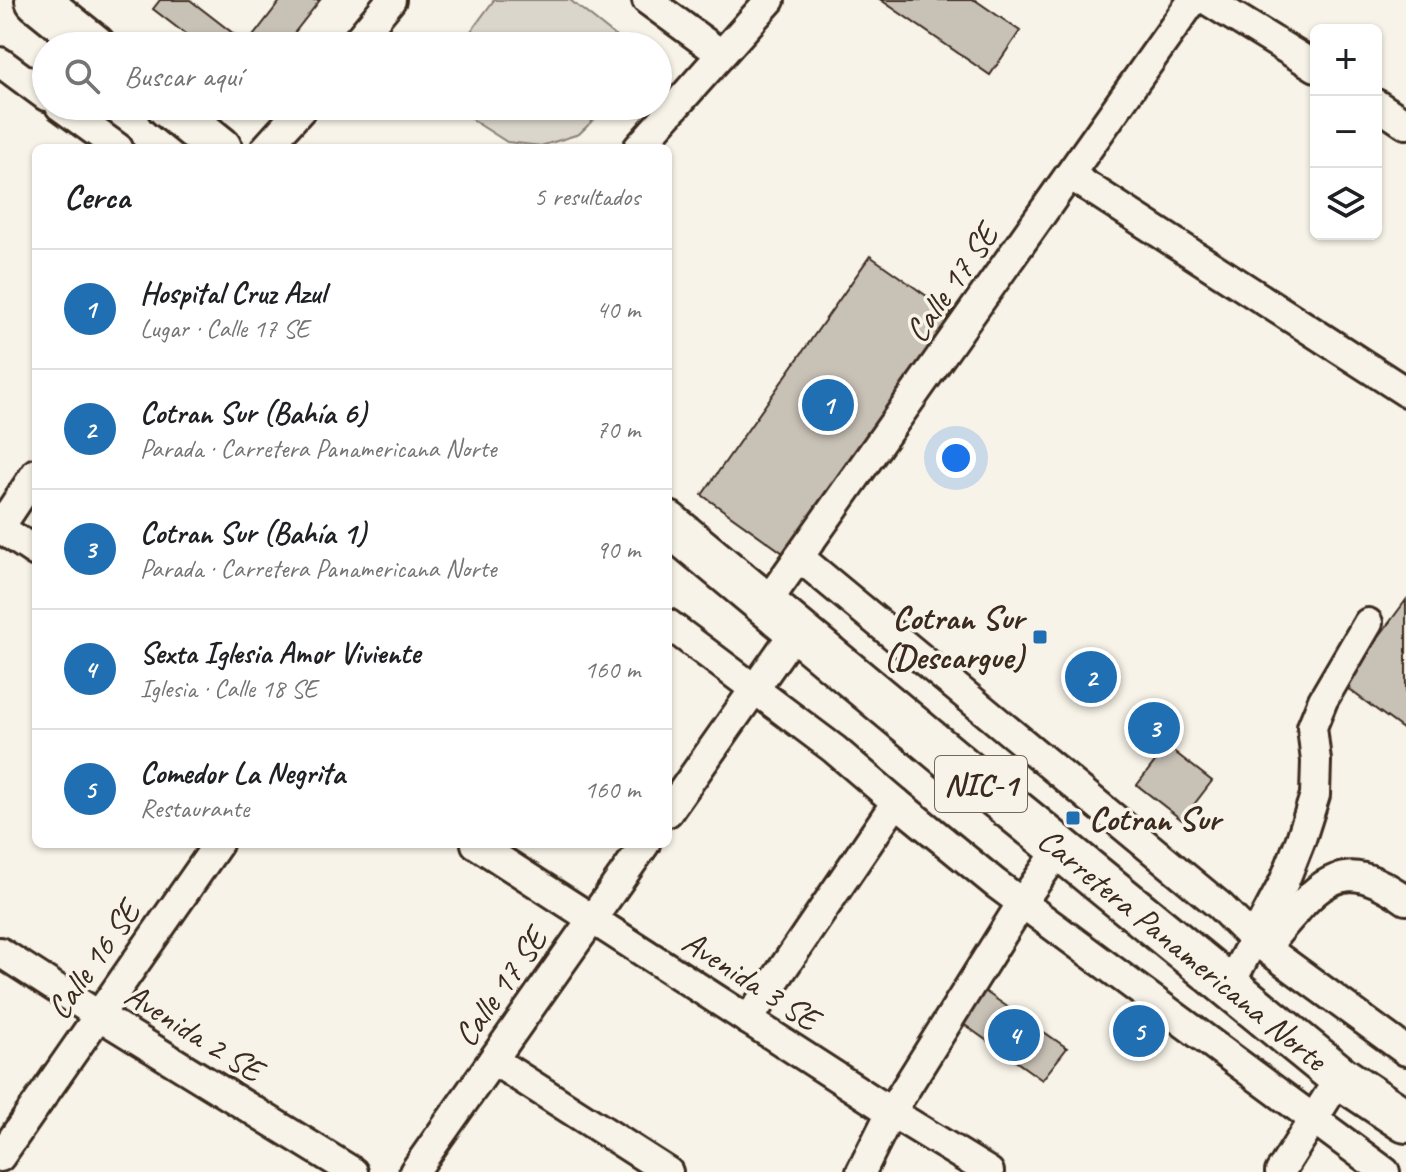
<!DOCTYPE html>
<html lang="es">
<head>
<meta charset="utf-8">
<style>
  body { margin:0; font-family:Caveat,sans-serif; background:#f6f6f6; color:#202124 }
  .controls { position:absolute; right:24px; top:24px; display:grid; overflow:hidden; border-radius:12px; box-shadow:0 2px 6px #0004 }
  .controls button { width:72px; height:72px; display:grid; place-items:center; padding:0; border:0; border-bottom:2px solid #e0e0e0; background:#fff; color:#202124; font:40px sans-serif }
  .you { position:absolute; left:956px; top:458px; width:28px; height:28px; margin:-20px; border:6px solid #fff; border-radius:50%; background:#1a73e8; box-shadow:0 0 0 12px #1a73e833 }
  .badge { display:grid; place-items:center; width:52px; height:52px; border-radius:50%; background:#1f6fb2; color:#fff; font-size:26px; font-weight:700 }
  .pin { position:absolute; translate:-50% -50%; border:4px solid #fff; box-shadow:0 2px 8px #0006 }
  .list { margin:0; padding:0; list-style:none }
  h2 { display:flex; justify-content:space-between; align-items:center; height:104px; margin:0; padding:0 32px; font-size:34px }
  h2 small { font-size:26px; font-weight:400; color:#757577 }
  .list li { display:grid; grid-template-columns:52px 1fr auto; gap:24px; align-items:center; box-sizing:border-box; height:120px; padding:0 32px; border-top:2px solid #e0e0e0 }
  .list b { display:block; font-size:30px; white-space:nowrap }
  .list p { margin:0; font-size:26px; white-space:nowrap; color:#757577 }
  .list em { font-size:26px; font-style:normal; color:#757577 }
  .icon { flex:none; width:44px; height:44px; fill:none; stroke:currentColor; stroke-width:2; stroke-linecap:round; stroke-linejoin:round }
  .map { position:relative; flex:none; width:1406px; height:1172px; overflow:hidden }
  .search { position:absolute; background:#fff; box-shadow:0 2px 6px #0004; left:32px; top:32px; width:640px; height:88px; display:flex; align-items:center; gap:20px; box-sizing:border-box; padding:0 28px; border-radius:44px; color:#757577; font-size:30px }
  .panel { position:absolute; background:#fff; box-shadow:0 2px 6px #0004; left:32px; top:144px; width:640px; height:704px; border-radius:12px }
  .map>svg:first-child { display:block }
</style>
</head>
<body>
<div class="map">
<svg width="1406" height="1172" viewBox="0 0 1406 1172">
  <rect width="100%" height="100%" fill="#f7f3e8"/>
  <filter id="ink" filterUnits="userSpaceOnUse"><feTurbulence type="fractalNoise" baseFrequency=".0125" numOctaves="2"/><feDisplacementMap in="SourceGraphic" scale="16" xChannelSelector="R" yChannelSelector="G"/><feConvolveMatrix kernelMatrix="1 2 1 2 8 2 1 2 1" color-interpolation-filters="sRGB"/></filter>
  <g filter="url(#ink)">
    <g fill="#dbd6cb" stroke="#8b8074" stroke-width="2">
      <path d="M494,0H570L628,46H460Z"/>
      <path d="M462,106H608L579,134L541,146L507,142L474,121Z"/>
    </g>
    <g fill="#c8c1b6" stroke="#3b2a1e" stroke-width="2">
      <path d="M160,0H190L247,44L281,0H320L284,46H201L153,9Z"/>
      <path d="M881,0H975L1020,31L990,75Z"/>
      <path d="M870,256L955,316L786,555L702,495Z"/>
      <path d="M1406,600V725L1403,729L1343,685Z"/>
      <path d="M1167,746L1212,781L1182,820L1137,785Z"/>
      <path d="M983,990L1067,1048L1042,1080L962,1023Z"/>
    </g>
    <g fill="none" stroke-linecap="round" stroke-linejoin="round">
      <g stroke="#3b2a1e" stroke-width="34">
        <g id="minor">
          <path d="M647,0L721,54"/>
          <path d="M1207,0L1316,67"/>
          <path d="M353,46L391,0"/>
          <path d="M0,62L46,96"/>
          <path d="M1376,104L1406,124"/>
          <path d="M60,106L118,148"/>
          <path d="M266,148L304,106"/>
          <path d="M638,148L770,0"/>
          <path d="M1070,175L1406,392"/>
          <path d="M0,527L36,473"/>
          <path d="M0,528L36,552"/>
          <path d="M799,557L1220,906L1253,939L1406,1051"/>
          <path d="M765,605L1193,0"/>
          <path d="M668,624L834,749L896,802L748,1020"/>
          <path d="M896,802L995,883L1385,1172"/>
          <path d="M668,812L796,630"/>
          <path d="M476,844L891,1112L989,1172"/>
          <path d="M1266,948C1275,934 1287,921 1298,909C1335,866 1361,868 1406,900"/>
          <path d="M0,952L98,1015L353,1172"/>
          <path d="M1229,986L1284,882L1301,839L1315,795L1316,761L1312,727L1323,700L1368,623"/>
          <path d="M493,1060L668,1172"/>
          <path d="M0,1157L218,844"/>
          <path d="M414,1172L645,844"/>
          <path d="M861,1172L891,1112L1023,901L1060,848"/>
          <path d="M1280,1172L1340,1077"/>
        </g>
      </g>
      <g stroke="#3b2a1e" stroke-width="48">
        <g id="highway">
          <path d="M37,0L94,46"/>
          <path d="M168,106L220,148"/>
          <path id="s1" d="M668,523L962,768L1340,1077L1406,1121"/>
        </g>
      </g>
      <use href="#minor" stroke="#f7f3e8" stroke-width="28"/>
      <use href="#highway" stroke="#f7f3e8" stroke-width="42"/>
    </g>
  </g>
  <g fill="#1f6fb2" stroke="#f7f3e8" stroke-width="3">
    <rect x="1032" y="629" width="16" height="16" rx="4"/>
    <rect x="1065" y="810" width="16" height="16" rx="4"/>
  </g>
  <g text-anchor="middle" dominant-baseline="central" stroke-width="7" stroke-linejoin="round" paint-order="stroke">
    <rect fill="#f7f3e8" stroke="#73665b" stroke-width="2" x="935" y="756" width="92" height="56" rx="6"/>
    <g font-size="32" font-weight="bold" fill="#3b2a1e">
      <text x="981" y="784">NIC-1</text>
    </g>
    <g font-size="34" fill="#3b2a1e" stroke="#f7f3e8">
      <text transform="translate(951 283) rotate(-55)">Calle 17 SE</text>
      <text stroke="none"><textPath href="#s1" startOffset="668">Carretera Panamericana Norte</textPath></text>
      <text transform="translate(93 960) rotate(-55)">Calle 16 SE</text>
      <text transform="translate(751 980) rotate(33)">Avenida 3 SE</text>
      <text transform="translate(500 987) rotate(-55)">Calle 17 SE</text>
      <text transform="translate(194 1032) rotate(32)">Avenida 2 SE</text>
    </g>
    <g font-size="34" font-weight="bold" fill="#3b2a1e" stroke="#f7f3e8" text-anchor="end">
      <text x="1024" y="617">Cotran Sur<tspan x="1024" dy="39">(Descargue)</tspan></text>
      <text x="1089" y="818" text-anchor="start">Cotran Sur</text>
    </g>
  </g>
</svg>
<div class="controls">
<button>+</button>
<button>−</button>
<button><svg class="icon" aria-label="layers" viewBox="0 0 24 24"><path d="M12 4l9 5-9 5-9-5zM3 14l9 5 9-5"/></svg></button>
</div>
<div class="you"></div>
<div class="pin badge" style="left:828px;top:405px">1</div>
<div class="pin badge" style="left:1091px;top:677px">2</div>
<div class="pin badge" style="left:1154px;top:728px">3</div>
<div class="pin badge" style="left:1014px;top:1035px">4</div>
<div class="pin badge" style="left:1139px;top:1031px">5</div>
<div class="search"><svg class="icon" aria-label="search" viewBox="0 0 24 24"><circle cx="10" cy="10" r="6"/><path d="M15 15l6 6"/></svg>Buscar aquí</div>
<section class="panel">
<h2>Cerca<small>5 resultados</small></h2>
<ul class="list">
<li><span class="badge">1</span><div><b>Hospital Cruz Azul</b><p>Lugar · Calle 17 SE</p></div><em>40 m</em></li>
<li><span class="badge">2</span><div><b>Cotran Sur (Bahía 6)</b><p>Parada · Carretera Panamericana Norte</p></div><em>70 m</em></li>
<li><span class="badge">3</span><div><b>Cotran Sur (Bahía 1)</b><p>Parada · Carretera Panamericana Norte</p></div><em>90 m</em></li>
<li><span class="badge">4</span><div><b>Sexta Iglesia Amor Viviente</b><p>Iglesia · Calle 18 SE</p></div><em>160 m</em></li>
<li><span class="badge">5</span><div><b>Comedor La Negrita</b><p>Restaurante</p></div><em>160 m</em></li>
</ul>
</section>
</div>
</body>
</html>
